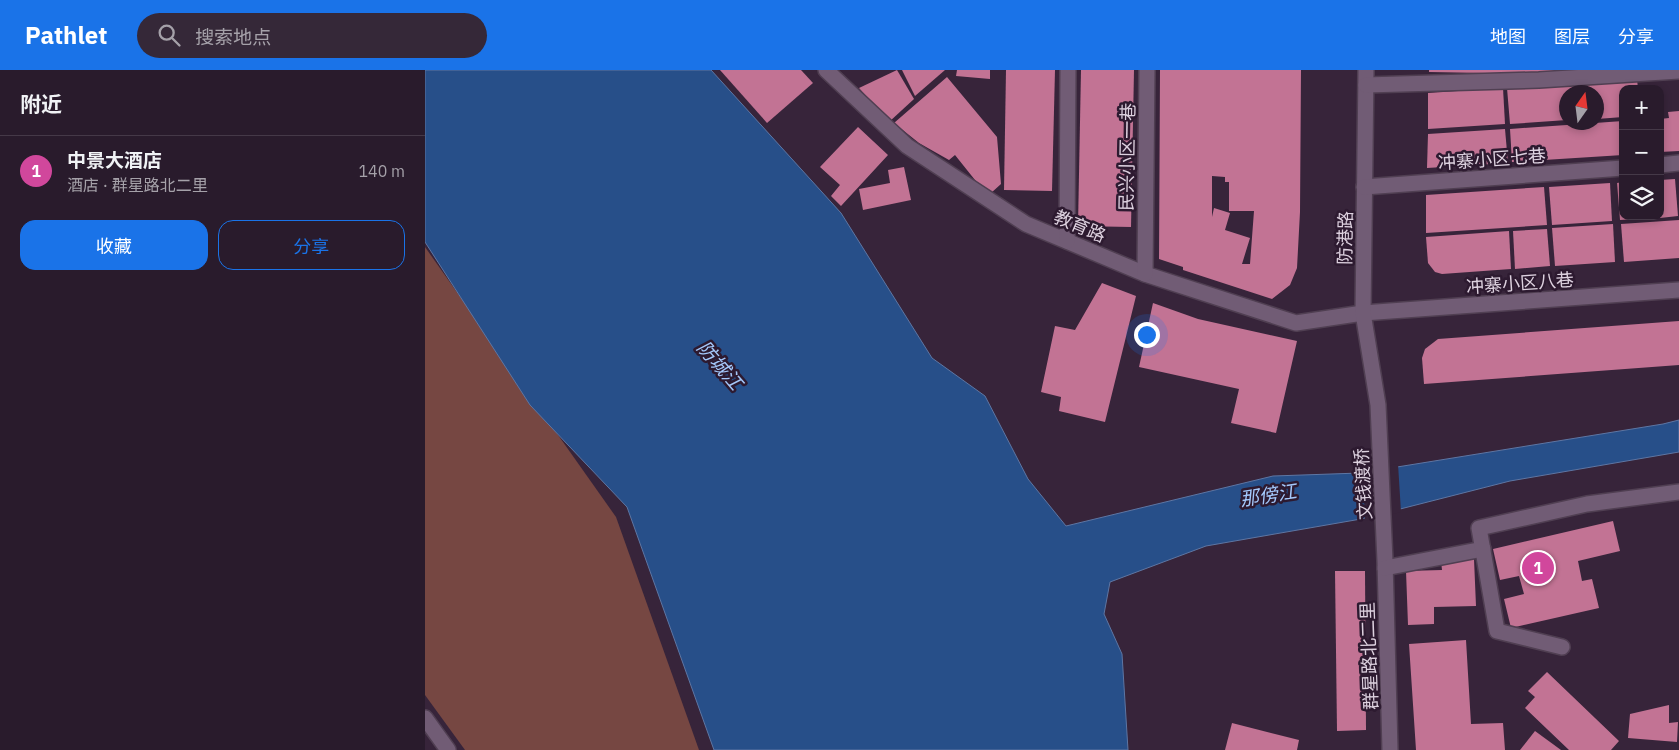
<!DOCTYPE html>
<html lang="zh">
<head>
<meta charset="utf-8">
<style>
  body { margin:0; font-family:"IBM Plex Sans","Noto Sans SC",sans-serif; background:#352838; color:#f1f3f6 }
  .controls { position:absolute; right:15px; top:15px; display:grid; overflow:hidden; border-radius:10px; box-shadow:0 2px 8px #0003 }
  .controls button { width:45px; height:45px; display:grid; place-items:center; padding:0; border:0; border-bottom:1px solid #453948; background:#291b2c; color:#f1f3f6; font:25px sans-serif }
  .compass { position:absolute; left:1134px; top:15px; width:45px; height:45px; border-radius:50%; background:#291b2c; box-shadow:0 2px 8px #0003; rotate:14deg }
  .you { position:absolute; left:721px; top:264px; width:18px; height:18px; margin:-12px; border:4px solid #fff; border-radius:50%; background:#1a73e8; box-shadow:0 0 0 8px #1a73e833 }
  .badge { display:grid; place-items:center; width:32px; height:32px; border-radius:50%; background:#1a73e8; color:#fff; font-size:16px; font-weight:700 }
  .pin { position:absolute; translate:-50% -50%; border:2px solid #fff; box-shadow:0 1px 5px #0006 }
  .list { margin:0; padding:0; list-style:none }
  h2 { display:flex; justify-content:space-between; align-items:center; height:65px; margin:0; padding:0 20px; font-size:21px }
  h2 small { font-size:16px; font-weight:400; color:#a5a1a9 }
  .list li { display:grid; grid-template-columns:32px 1fr auto; gap:15px; align-items:center; box-sizing:border-box; height:70px; padding:0 20px; border-top:1px solid #453948 }
  .list b { display:block; font-size:19px; white-space:nowrap }
  .list p { margin:0; font-size:16px; white-space:nowrap; color:#a5a1a9 }
  .list em { font-size:16px; font-style:normal; color:#a5a1a9 }
  .actions { display:flex; gap:10px; padding:15px 20px }
  .actions a { flex:1; padding:11px 0; border:1px solid #1a73e8; border-radius:15px; text-align:center; font-size:18px; color:#1a73e8 }
  .actions .main { background:#1a73e8; color:#fff }
  .icon { flex:none; width:28px; height:28px; fill:none; stroke:currentColor; stroke-width:2; stroke-linecap:round; stroke-linejoin:round }
  .map { position:relative; flex:none; width:1254px; height:680px; overflow:hidden }
  header { display:flex; align-items:center; gap:30px; box-sizing:border-box; height:70px; padding:0 25px; background:#1a73e8; color:#fff }
  header strong { font-size:24px }
  nav { display:flex; gap:28px; margin-inline-start:auto; font-size:18px }
  .search { width:350px; height:45px; background:#352838; display:flex; align-items:center; gap:12px; box-sizing:border-box; padding:0 18px; border-radius:28px; color:#a5a1a9; font-size:19px }
  main { display:flex }
  aside { flex:1; background:#291b2c }
  .map>svg:first-child { display:block }
</style>
</head>
<body>
<header>
<strong>Pathlet</strong>
<div class="search"><svg class="icon" aria-label="search" viewBox="0 0 24 24"><circle cx="10" cy="10" r="6"/><path d="M15 15l6 6"/></svg>搜索地点</div>
<nav><a>地图</a><a>图层</a><a>分享</a></nav>
</header>
<main>
<aside>
<h2>附近<small></small></h2>
<ul class="list">
<li><span class="badge" style="background:#d1479c">1</span><div><b>中景大酒店</b><p>酒店 · 群星路北二里</p></div><em>140 m</em></li>
</ul>
<div class="actions"><a class="main">收藏</a><a>分享</a></div>
</aside>
<div class="map">
<svg width="1254" height="680" viewBox="0 0 1254 680">
  <rect width="100%" height="100%" fill="#37243a"/>
  <path fill="#764742" d="M0,177L191,447L274,680H40L0,625Z"/>
  <path fill="#274f89" stroke="#5e76a3" d="M0,0H286L416,143L507,288L560,326L603,409L641,456L848,406L935,403L1238,354L1254,350V382L1085,411L936,449L781,476L685,512L679,544L697,584L703,680H289L202,437L105,335L0,172Z"/>
  <path fill="#37243a" d="M973,394L976,442L940,451L938,400Z"/>
  <g fill="#c27394" fill-rule="evenodd">
    <path d="M295,0H376L388,13L342,53Z"/>
    <path d="M472,0L489,29L464,52L434,18Z"/>
    <path d="M477,0H520L490,26Z"/>
    <path d="M532,0H565V9L531,6Z"/>
    <path d="M581,0H630L627,121L579,120Z"/>
    <path d="M656,0H709L706,157L653,156Z"/>
    <path d="M735,0H876L875,142L872,198L865,215L847,229L758,200V197L734,189ZM787,106L800,107V112H804V141H829L825,194H817L825,168L800,160L805,143L789,138L787,147Z"/>
    <path d="M1004,0H1166L1114,4L1004,2Z"/>
    <path d="M522,7L572,67L576,114L566,123L554,115L530,85L524,90L494,73L469,53Z"/>
    <path d="M1212,9L1213,19H1198V47L1172,49V22H1142V50L1085,54L1082,18Z"/>
    <path d="M1078,18L1080,54L1003,59V23Z"/>
    <path d="M1254,41V81L1235,82V49L1244,48L1243,42Z"/>
    <path d="M1198,51V85L1087,92L1085,59Z"/>
    <path d="M433,57L463,85L416,136L406,126L415,115L395,97Z"/>
    <path d="M1080,59L1083,93L1002,98L1003,64Z"/>
    <path d="M479,97L486,130L438,140L434,119L465,113L463,100Z"/>
    <path d="M1250,109L1253,146L1235,148V110Z"/>
    <path d="M1198,112V146H1233V148L1195,150L1192,113Z"/>
    <path d="M1185,113L1187,151L1127,155L1124,117Z"/>
    <path d="M1119,117L1122,155L1001,163V125Z"/>
    <path d="M1254,150V188L1199,192L1196,154Z"/>
    <path d="M1188,154L1190,192L1130,196L1127,158Z"/>
    <path d="M1122,159L1125,196L1090,199L1088,161Z"/>
    <path d="M1084,161L1086,199L1017,204L1010,202L1003,193L1001,167Z"/>
    <path d="M677,213L711,226L680,352L634,341L636,327L616,322L630,256L650,260Z"/>
    <path d="M728,233L773,249L872,271L851,363L806,353L814,319L714,297Z"/>
    <path d="M1254,251V295L999,314L997,288L1000,279L1013,269Z"/>
    <path d="M1188,451L1195,481L1153,491L1157,511L1167,509L1174,538L1086,558L1079,529L1099,524L1094,506L1075,510L1068,479Z"/>
    <path d="M1049,489L1051,536L1009,537V554L983,555L981,501L1017,500L1016,491Z"/>
    <path d="M910,501H940L941,660L912,661Z"/>
    <path d="M1041,570L1046,654L1078,653L1080,680H991L984,574Z"/>
    <path d="M1122,602L1194,671L1186,680H1144L1100,638L1110,627L1103,621Z"/>
    <path d="M1244,635V653L1253,652L1252,672L1203,668L1205,644Z"/>
    <path d="M807,653L874,670L872,680H800Z"/>
    <path d="M1110,661L1136,680H1095Z"/>
  </g>
  <g fill="none" stroke-linecap="round" stroke-linejoin="round">
    <g stroke="#503f52" stroke-width="18">
      <g id="minor">
        <path d="M401,0L482,76L601,154L720,204L871,253L938,243L1254,220"/>
        <path d="M941,0L938,243L953,335L960,491L965,680"/>
        <path d="M941,15L1114,10L1254,1"/>
        <path d="M1235,95L1254,93"/>
        <path d="M939,117L1198,98"/>
        <path d="M642,171L643,0"/>
        <path d="M720,204L722,0"/>
        <path d="M960,498L1058,479"/>
        <path d="M1137,577L1072,561L1054,458L1162,434L1254,422"/>
        <path d="M0,648L23,680"/>
      </g>
    </g>
    <use href="#minor" stroke="#715c75" stroke-width="15"/>
  </g>
  <g text-anchor="middle" dominant-baseline="central" stroke-width="5" stroke-linejoin="round" paint-order="stroke">
    <g font-size="18" fill="#ddd1df" stroke="#2d1a30">
      <text transform="translate(702 87) rotate(-89)">民兴小区一巷</text>
      <text transform="translate(1067 89) rotate(-4)">冲寨小区七巷</text>
      <text transform="translate(655 156) rotate(23)">教育路</text>
      <text transform="translate(920 168) rotate(-89)">防港路</text>
      <text transform="translate(1095 213) rotate(-4)">冲寨小区八巷</text>
      <text transform="translate(938 414) rotate(-93)">文钱渡桥</text>
      <text transform="translate(944 586) rotate(-92)">群星路北二里</text>
    </g>
    <g font-size="19" font-style="italic" fill="#a4c8fb" stroke="#2d1a30">
      <text transform="translate(295 295) rotate(49)">防城江</text>
      <text transform="translate(843 425) rotate(-9)">那傍江</text>
    </g>
  </g>
</svg>
<div class="controls">
<button>+</button>
<button>−</button>
<button><svg class="icon" aria-label="layers" viewBox="0 0 24 24"><path d="M12 4l9 5-9 5-9-5zM3 14l9 5 9-5"/></svg></button>
</div>
<svg class="compass" viewBox="-18 -18 36 36"><path d="M0-13l5 13h-10z" fill="#e53935"/><path d="M0 13l5-13h-10z" fill="#a5a1a9"/></svg>
<div class="you"></div>
<div class="pin badge" style="left:1113px;top:498px;background:#d1479c">1</div>
</div>
</main>
</body>
</html>
